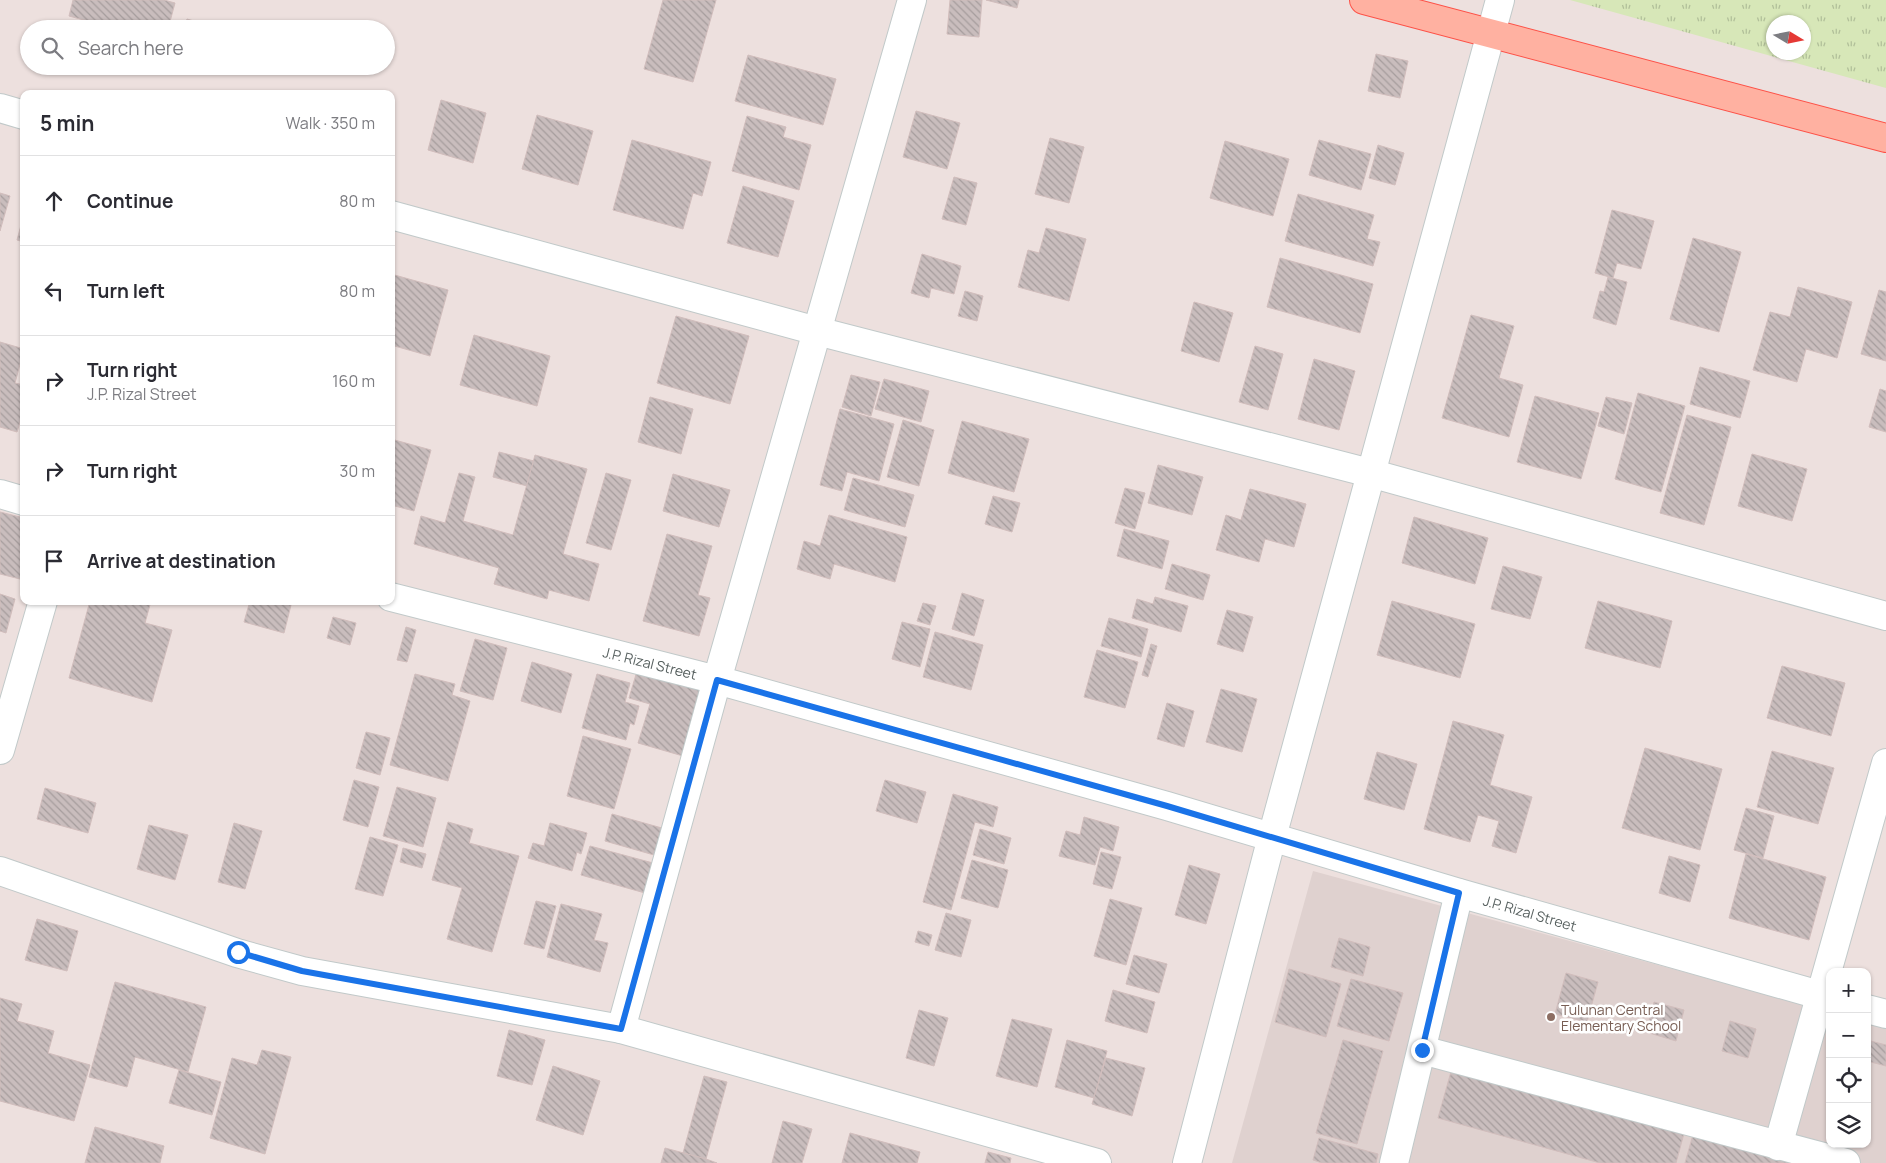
<!DOCTYPE html>
<html lang="en">
<head>
<meta charset="utf-8">
<style>
  body { margin:0; font-family:Manrope,sans-serif; background:#f7f7f7; color:#2b2b33 }
  .controls { position:absolute; right:15px; bottom:15px; display:grid; overflow:hidden; border-radius:10px; box-shadow:0 1px 4px #0004 }
  .controls button { width:45px; height:45px; display:grid; place-items:center; padding:0; border:0; border-bottom:1px solid #e1e1e2; background:#fff; color:#2b2b33; font:25px sans-serif }
  .compass { position:absolute; left:1766px; top:15px; width:45px; height:45px; border-radius:50%; background:#fff; box-shadow:0 1px 4px #0004; rotate:100deg }
  .stop { position:absolute; width:15px; height:15px; margin:-11px; border:4px solid #1a73e8; border-radius:50%; background:#fff }
  .stop.end { background:#1a73e8; border-color:#fff; box-shadow:0 1px 5px #0008 }
  .list { margin:0; padding:0; list-style:none }
  h2 { display:flex; justify-content:space-between; align-items:center; height:65px; margin:0; padding:0 20px; font-size:21px }
  h2 small { font-size:16px; font-weight:400; color:#7c7c81 }
  .list li { display:grid; grid-template-columns:32px 1fr auto; gap:15px; align-items:center; box-sizing:border-box; height:90px; padding:0 20px; border-top:1px solid #e1e1e2 }
  .list b { display:block; font-size:19px; white-space:nowrap }
  .list p { margin:0; font-size:16px; white-space:nowrap; color:#7c7c81 }
  .list em { font-size:16px; font-style:normal; color:#7c7c81 }
  .icon { flex:none; width:28px; height:28px; fill:none; stroke:currentColor; stroke-width:2; stroke-linecap:round; stroke-linejoin:round }
  .map { position:relative; flex:none; width:1886px; height:1163px; overflow:hidden }
  .search { position:absolute; background:#fff; box-shadow:0 1px 4px #0004; left:20px; top:20px; width:375px; height:55px; display:flex; align-items:center; gap:12px; box-sizing:border-box; padding:0 18px; border-radius:28px; color:#7c7c81; font-size:19px }
  .panel { position:absolute; background:#fff; box-shadow:0 1px 4px #0004; left:20px; top:90px; width:375px; height:515px; border-radius:10px }
  .map>svg:first-child { display:block }
</style>
</head>
<body>
<div class="map">
<svg width="1886" height="1163" viewBox="0 0 1886 1163">
  <defs>
    <pattern id="park-tufts" width="24" height="20" patternUnits="userSpaceOnUse" patternTransform="scale(1.25)"><rect width="24" height="20" fill="#d7e7b8"/><path d="M3 7l-1-3M5 7V3M7 7l1-3M15 17l-1-3M17 17v-4M19 17l1-3" fill="none" stroke="#b1bf99"/></pattern>
    <pattern id="building-back-hatch" width="6" height="6" patternUnits="userSpaceOnUse" patternTransform="scale(1.25)"><rect width="6" height="6" fill="#c9bdbd"/><path d="M-1 5l2 2M0 0l6 6M5-1l2 2" fill="none" stroke="#a69d9d"/></pattern>
  </defs>
  <rect width="100%" height="100%" fill="#ede0de"/>
  <path fill="#dfd1cf" d="M1313,871L1830,1012V1144H1867V1022L1886,1028V1163H1232Z"/>
  <path fill="url(#park-tufts)" fill-rule="evenodd" d="M1570,0H1886V88ZM1774,22H1804V52H1774Z"/>
  <g fill="url(#building-back-hatch)" stroke="#d1bdbc">
    <path d="M73,0H164L175,3L168,29H109L110,27L69,16Z"/>
    <path d="M663,0H716L693,82L644,69Z"/>
    <path d="M950,0H982L979,37L947,34Z"/>
    <path d="M986,0H1019L1017,8Z"/>
    <path d="M187,19L214,27V29H184Z"/>
    <path d="M1376,54L1408,61L1400,98L1368,91Z"/>
    <path d="M748,55L836,79L823,125L735,101Z"/>
    <path d="M441,100L486,113L473,163L428,150Z"/>
    <path d="M916,111L960,123L947,169L903,157Z"/>
    <path d="M537,115L593,131L578,185L522,169Z"/>
    <path d="M747,116L786,127L783,137L811,145L799,190L732,171Z"/>
    <path d="M1050,138L1084,147L1069,203L1035,194Z"/>
    <path d="M632,140L711,162L702,196L693,193L683,229L613,210Z"/>
    <path d="M1319,140L1371,154L1361,190L1309,175Z"/>
    <path d="M1225,141L1289,159L1273,216L1210,198Z"/>
    <path d="M1378,145L1404,153L1395,185L1369,178Z"/>
    <path d="M954,177L977,183L966,225L942,219Z"/>
    <path d="M743,186L794,201L778,257L727,243Z"/>
    <path d="M0,193L10,196L0,231Z"/>
    <path d="M1298,194L1374,215L1367,239L1380,242L1373,266L1285,241Z"/>
    <path d="M1612,210L1654,221L1641,269L1617,263L1613,278L1595,273Z"/>
    <path d="M24,214V242L17,240Z"/>
    <path d="M1046,228L1086,239L1069,301L1018,287L1028,250L1039,253Z"/>
    <path d="M1693,238L1741,252L1719,332L1670,319Z"/>
    <path d="M922,254L961,266L954,294L931,288L929,298L911,293Z"/>
    <path d="M1280,258L1373,284L1360,333L1267,307Z"/>
    <path d="M391,274L448,290L430,356L391,345Z"/>
    <path d="M1608,277L1627,282L1616,325L1593,318L1600,291L1604,292Z"/>
    <path d="M1798,287L1852,302L1837,358L1806,349L1797,382L1753,370L1770,312L1790,317Z"/>
    <path d="M1879,290L1886,292V361L1861,354Z"/>
    <path d="M965,291L983,296L977,321L958,316Z"/>
    <path d="M1194,302L1233,313L1219,362L1181,351Z"/>
    <path d="M1471,315L1514,326L1499,378L1523,385L1509,437L1442,418Z"/>
    <path d="M676,316L749,336L730,404L657,383Z"/>
    <path d="M474,335L550,356L537,406L460,385Z"/>
    <path d="M0,342L24,349L15,383L24,385V409L17,432L0,427Z"/>
    <path d="M1255,346L1283,354L1268,410L1239,402Z"/>
    <path d="M1314,359L1355,371L1339,430L1298,419Z"/>
    <path d="M1700,367L1750,381L1740,418L1690,404Z"/>
    <path d="M851,375L880,382L871,416L842,407Z"/>
    <path d="M884,379L929,391L921,422L875,409Z"/>
    <path d="M1880,389L1886,391V432L1869,427Z"/>
    <path d="M1638,393L1685,406L1661,492L1615,479Z"/>
    <path d="M1535,396L1599,413L1581,479L1517,462Z"/>
    <path d="M650,397L693,409L681,454L638,442Z"/>
    <path d="M1606,397L1632,403L1624,434L1598,426Z"/>
    <path d="M840,409L894,424L879,481L847,472L842,491L820,485Z"/>
    <path d="M1687,415L1731,427L1704,525L1660,513Z"/>
    <path d="M903,420L934,430L919,486L887,477Z"/>
    <path d="M962,421L1029,439L1014,492L948,473Z"/>
    <path d="M391,439L431,450L414,511L391,505Z"/>
    <path d="M499,452L534,461L527,486L493,477Z"/>
    <path d="M1752,454L1807,469L1792,521L1738,506Z"/>
    <path d="M535,455L587,469L563,554L599,564L589,601L549,590L547,599L494,584L499,568L414,544L421,516L445,523L459,473L475,477L463,521L513,535Z"/>
    <path d="M1158,465L1203,477L1192,515L1148,503Z"/>
    <path d="M606,473L631,480L611,550L586,543Z"/>
    <path d="M673,474L730,490L719,527L663,511Z"/>
    <path d="M853,478L914,495L905,527L844,510Z"/>
    <path d="M1125,488L1145,493L1135,529L1115,523Z"/>
    <path d="M1250,489L1306,504L1294,547L1265,539L1259,562L1216,550L1226,515L1241,520Z"/>
    <path d="M993,496L1020,503L1012,532L985,524Z"/>
    <path d="M0,512L24,518V580L0,574Z"/>
    <path d="M829,515L907,537L895,582L834,564L830,579L797,569L804,541L820,546Z"/>
    <path d="M1414,517L1488,538L1475,584L1402,563Z"/>
    <path d="M1124,529L1169,541L1162,569L1117,556Z"/>
    <path d="M667,534L712,546L698,595L710,598L699,636L643,621Z"/>
    <path d="M1172,564L1210,575L1203,600L1165,589Z"/>
    <path d="M1503,566L1542,577L1530,619L1491,609Z"/>
    <path d="M962,593L984,600L974,636L952,629Z"/>
    <path d="M0,594L15,599L6,633L0,631Z"/>
    <path d="M1155,597L1188,606L1181,632L1132,618L1137,599L1153,604Z"/>
    <path d="M90,601H151L145,623L172,630L152,702L69,678Z"/>
    <path d="M250,601H292L284,633L244,622Z"/>
    <path d="M1392,601L1475,624L1460,678L1377,655Z"/>
    <path d="M1598,601L1672,621L1660,668L1585,648Z"/>
    <path d="M923,603L936,606L930,625L917,621Z"/>
    <path d="M1227,610L1253,617L1243,652L1217,644Z"/>
    <path d="M333,617L356,623L350,645L327,638Z"/>
    <path d="M1109,618L1148,629L1141,657L1101,646Z"/>
    <path d="M902,622L930,629L920,667L892,659Z"/>
    <path d="M406,627L416,630L407,662L397,660Z"/>
    <path d="M935,632L983,645L971,690L923,677Z"/>
    <path d="M475,639L507,648L493,700L460,691Z"/>
    <path d="M1151,644L1157,646L1148,677L1142,675Z"/>
    <path d="M1097,650L1138,662L1125,708L1084,697Z"/>
    <path d="M532,662L572,674L561,713L521,701Z"/>
    <path d="M1782,666L1845,683L1831,736L1767,718Z"/>
    <path d="M637,671L702,690L683,756L638,743L650,704L629,698Z"/>
    <path d="M415,674L455,684L452,695L470,701L448,781L390,765Z"/>
    <path d="M597,674L630,683L625,702L639,706L634,725L630,723L626,740L582,728Z"/>
    <path d="M1221,689L1257,699L1242,752L1206,742Z"/>
    <path d="M1167,703L1194,711L1184,747L1157,739Z"/>
    <path d="M1453,721L1504,735L1490,785L1532,797L1516,853L1492,846L1499,821L1478,815L1470,842L1424,829Z"/>
    <path d="M366,732L390,738L380,775L356,768Z"/>
    <path d="M583,736L631,749L614,809L567,796Z"/>
    <path d="M1645,748L1722,769L1700,850L1622,828Z"/>
    <path d="M1772,751L1834,768L1818,824L1757,807Z"/>
    <path d="M1377,752L1417,764L1404,810L1364,799Z"/>
    <path d="M354,780L379,787L368,827L343,820Z"/>
    <path d="M885,780L926,792L917,823L876,811Z"/>
    <path d="M397,787L436,798L423,847L383,836Z"/>
    <path d="M45,788L96,803L88,833L37,819Z"/>
    <path d="M953,794L998,807L993,827L975,822L951,910L923,902Z"/>
    <path d="M1746,808L1774,816L1763,858L1734,850Z"/>
    <path d="M612,814L669,830L661,857L605,841Z"/>
    <path d="M1084,817L1119,827L1113,851L1100,847L1095,865L1059,856L1066,831L1080,835Z"/>
    <path d="M448,822L473,829L469,843L519,856L492,952L447,939L462,888L432,880Z"/>
    <path d="M234,823L262,831L245,889L218,882Z"/>
    <path d="M550,823L587,833L581,854L577,852L572,871L528,858L533,843L544,846Z"/>
    <path d="M149,825L188,835L175,880L137,869Z"/>
    <path d="M980,829L1011,838L1004,864L973,855Z"/>
    <path d="M370,837L398,845L383,896L355,889Z"/>
    <path d="M590,846L653,863L645,893L581,875Z"/>
    <path d="M403,848L426,854L422,868L400,862Z"/>
    <path d="M1101,852L1121,857L1112,889L1093,884Z"/>
    <path d="M1746,854L1826,877L1809,940L1729,918Z"/>
    <path d="M1669,856L1700,865L1690,902L1659,893Z"/>
    <path d="M972,860L1008,870L998,908L961,898Z"/>
    <path d="M1189,865L1220,874L1206,924L1175,915Z"/>
    <path d="M1110,899L1142,908L1126,965L1094,956Z"/>
    <path d="M536,901L556,906L544,949L524,944Z"/>
    <path d="M561,904L602,914L594,940L608,943L600,972L547,957Z"/>
    <path d="M946,913L971,920L961,957L935,950Z"/>
    <path d="M37,919L78,931L67,971L25,960Z"/>
    <path d="M918,931L932,935L929,946L915,942Z"/>
    <path d="M1339,938L1370,947L1363,976L1331,967Z"/>
    <path d="M1134,955L1167,964L1159,993L1126,984Z"/>
    <path d="M1289,969L1341,984L1326,1037L1275,1022Z"/>
    <path d="M1566,973L1598,982L1587,1022L1555,1014Z"/>
    <path d="M1351,979L1403,993L1389,1041L1337,1026Z"/>
    <path d="M115,982L206,1007L188,1072L135,1057L127,1087L89,1077Z"/>
    <path d="M1113,990L1155,1002L1147,1033L1105,1021Z"/>
    <path d="M0,998L22,1004L17,1021L54,1031L48,1053L90,1065L74,1121L0,1101Z"/>
    <path d="M1654,1002L1684,1010L1676,1041L1646,1032Z"/>
    <path d="M919,1010L948,1018L934,1066L906,1058Z"/>
    <path d="M1012,1019L1052,1029L1037,1087L996,1076Z"/>
    <path d="M1730,1021L1756,1029L1748,1058L1722,1051Z"/>
    <path d="M509,1030L545,1040L532,1085L497,1076Z"/>
    <path d="M1067,1040L1107,1051L1094,1098L1055,1087Z"/>
    <path d="M1343,1040L1383,1051L1357,1144L1316,1133Z"/>
    <path d="M1867,1040L1886,1045V1066L1867,1061Z"/>
    <path d="M262,1050L291,1057L265,1154L210,1138L232,1058L257,1065Z"/>
    <path d="M1106,1058L1145,1068L1132,1116L1092,1104Z"/>
    <path d="M1454,1061L1686,1126L1676,1163H1600L1438,1118Z"/>
    <path d="M553,1066L600,1081L583,1135L536,1120Z"/>
    <path d="M179,1070L221,1082L212,1115L169,1103Z"/>
    <path d="M704,1076L727,1082L706,1159L683,1153Z"/>
    <path d="M783,1121L812,1129L802,1163H772Z"/>
    <path d="M95,1127L164,1146L160,1163H85Z"/>
    <path d="M1694,1131L1808,1163H1685Z"/>
    <path d="M850,1133L920,1152L917,1163H842Z"/>
    <path d="M1319,1138L1378,1154L1376,1163H1322L1313,1160Z"/>
    <path d="M665,1148L706,1159L717,1163H661Z"/>
    <path d="M988,1152L1011,1158L1010,1163H985Z"/>
  </g>
  <g fill="none" stroke-linecap="round" stroke-linejoin="round">
    <g stroke="#c1c9c9" stroke-width="30">
      <g id="minor">
        <path d="M0,108L24,115"/>
        <path d="M391,215L817,331L1370,473L1886,616"/>
        <path d="M0,494L24,501"/>
        <path d="M391,597L717,680L1167,806L1459,893L1830,998"/>
        <path d="M0,750L43,601"/>
        <path d="M0,871L237,953L302,971L621,1029L1097,1163"/>
        <path d="M1867,1009L1886,1014"/>
        <path d="M621,1029L717,680L912,0"/>
        <path d="M1422,1050L1846,1163"/>
        <path d="M1778,1146L1886,763"/>
        <path d="M1187,1163L1272,837L1500,0"/>
        <path d="M1394,1163L1459,893"/>
      </g>
    </g>
    <g stroke="#fd5147" stroke-width="30">
      <path id="major" d="M1364,0L1886,138"/>
    </g>
    <use href="#minor" stroke="#fff" stroke-width="28"/>
    <use href="#major" stroke="#ffb1a1" stroke-width="28"/>
  </g>
  <g fill="none" stroke-linecap="round" stroke-linejoin="round">
    <path stroke="#1a73e8" stroke-width="6" d="M238,952L302,971L621,1029L717,680L1167,806L1459,893L1422,1050"/>
  </g>
  <circle fill="#8d6e63" stroke="#fff" stroke-width="2" cx="1551" cy="1017" r="5"/>
  <g text-anchor="middle" dominant-baseline="central" stroke-width="5" stroke-linejoin="round" paint-order="stroke">
    <g font-size="14" fill="#586160" stroke="#fff">
      <text transform="translate(650 663) rotate(14)">J.P. Rizal Street</text>
      <text transform="translate(1530 913) rotate(16)">J.P. Rizal Street</text>
    </g>
    <g font-size="14" fill="#785e54" stroke="#fff" text-anchor="start">
      <text x="1561" y="1009">Tulunan Central<tspan x="1561" dy="16">Elementary School</tspan></text>
    </g>
  </g>
</svg>
<div class="controls">
<button>+</button>
<button>−</button>
<button><svg class="icon" aria-label="locate" viewBox="0 0 24 24"><circle cx="12" cy="12" r="6"/><path d="M12 2v4M12 18v4M2 12h4M18 12h4"/></svg></button>
<button><svg class="icon" aria-label="layers" viewBox="0 0 24 24"><path d="M12 4l9 5-9 5-9-5zM3 14l9 5 9-5"/></svg></button>
</div>
<svg class="compass" viewBox="-18 -18 36 36"><path d="M0-13l5 13h-10z" fill="#e53935"/><path d="M0 13l5-13h-10z" fill="#7c7c81"/></svg>
<div class="stop" style="left:238px;top:952px"></div>
<div class="stop end" style="left:1422px;top:1050px"></div>
<div class="search"><svg class="icon" aria-label="search" viewBox="0 0 24 24"><circle cx="10" cy="10" r="6"/><path d="M15 15l6 6"/></svg>Search here</div>
<section class="panel">
<h2>5 min<small>Walk · 350 m</small></h2>
<ul class="list">
<li><svg class="icon" aria-label="ahead" viewBox="0 0 24 24"><path d="M12 20V5M6 11l6-6 6 6"/></svg><div><b>Continue</b></div><em>80 m</em></li>
<li><svg class="icon" aria-label="left" viewBox="0 0 24 24"><path d="M17 20v-9H6M10 6l-5 5 5 5"/></svg><div><b>Turn left</b></div><em>80 m</em></li>
<li><svg class="icon" aria-label="right" viewBox="0 0 24 24"><path d="M7 20v-9h11M14 6l5 5-5 5"/></svg><div><b>Turn right</b><p>J.P. Rizal Street</p></div><em>160 m</em></li>
<li><svg class="icon" aria-label="right" viewBox="0 0 24 24"><path d="M7 20v-9h11M14 6l5 5-5 5"/></svg><div><b>Turn right</b></div><em>30 m</em></li>
<li><svg class="icon" aria-label="arrive" viewBox="0 0 24 24"><path d="M6 21V4h12l-3 4 3 4H6"/></svg><div><b>Arrive at destination</b></div></li>
</ul>
</section>
</div>
</body>
</html>
